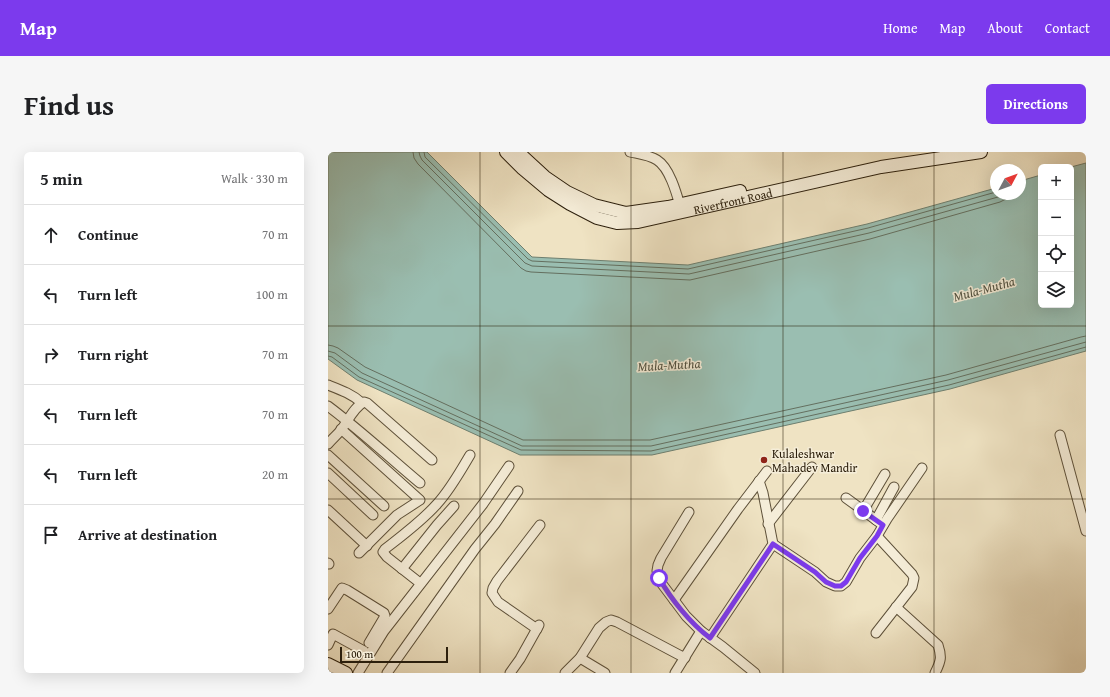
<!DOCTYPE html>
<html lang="en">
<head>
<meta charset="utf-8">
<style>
  body { margin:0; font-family:"Gentium Book Plus",serif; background:#f6f6f6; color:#202124 }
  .controls { position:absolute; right:12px; top:12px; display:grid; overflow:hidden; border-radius:6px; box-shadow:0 4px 16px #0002 }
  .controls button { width:36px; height:36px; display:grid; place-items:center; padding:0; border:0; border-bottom:1px solid #e0e0e0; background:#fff; color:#202124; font:20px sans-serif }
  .compass { position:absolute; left:662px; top:12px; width:36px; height:36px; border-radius:50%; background:#fff; box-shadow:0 4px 16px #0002; rotate:49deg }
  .scale { position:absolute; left:12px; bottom:10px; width:108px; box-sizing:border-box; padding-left:4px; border:2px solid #2d200d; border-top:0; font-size:11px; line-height:14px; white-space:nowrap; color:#2d200d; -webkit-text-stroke:3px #f5edd8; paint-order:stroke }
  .stop { position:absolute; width:12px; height:12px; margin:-9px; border:3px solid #7c3aed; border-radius:50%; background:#fff }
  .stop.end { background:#7c3aed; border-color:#fff; box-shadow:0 1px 4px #0008 }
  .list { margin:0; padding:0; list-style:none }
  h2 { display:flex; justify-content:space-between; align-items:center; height:52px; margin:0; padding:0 16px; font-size:17px }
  h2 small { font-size:13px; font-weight:400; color:#757577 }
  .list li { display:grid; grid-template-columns:26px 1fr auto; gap:12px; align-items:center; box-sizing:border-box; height:60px; padding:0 16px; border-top:1px solid #e0e0e0 }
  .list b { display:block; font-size:15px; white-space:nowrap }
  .list em { font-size:13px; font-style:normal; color:#757577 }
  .icon { flex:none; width:22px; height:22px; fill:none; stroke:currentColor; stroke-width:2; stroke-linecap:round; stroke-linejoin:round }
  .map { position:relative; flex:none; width:758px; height:521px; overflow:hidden; border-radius:6px }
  header { display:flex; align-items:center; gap:24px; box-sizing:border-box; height:56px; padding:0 20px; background:#7c3aed; color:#fff }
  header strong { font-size:19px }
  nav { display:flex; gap:22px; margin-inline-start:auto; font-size:14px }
  .intro { display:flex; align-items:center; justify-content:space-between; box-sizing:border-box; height:96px; padding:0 24px }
  h1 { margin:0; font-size:28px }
  .button { padding:10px 18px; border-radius:6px; background:#7c3aed; color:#fff; font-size:14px; font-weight:700 }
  main { display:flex; gap:24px; padding:0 24px }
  aside { flex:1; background:#fff; border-radius:6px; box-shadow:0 4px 16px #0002 }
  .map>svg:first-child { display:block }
</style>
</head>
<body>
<header>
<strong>Map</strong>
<nav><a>Home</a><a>Map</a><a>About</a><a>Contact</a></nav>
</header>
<div class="intro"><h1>Find us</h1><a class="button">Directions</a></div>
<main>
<aside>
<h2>5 min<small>Walk · 330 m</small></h2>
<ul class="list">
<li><svg class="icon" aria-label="ahead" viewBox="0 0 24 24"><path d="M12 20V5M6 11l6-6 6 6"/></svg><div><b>Continue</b></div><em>70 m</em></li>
<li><svg class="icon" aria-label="left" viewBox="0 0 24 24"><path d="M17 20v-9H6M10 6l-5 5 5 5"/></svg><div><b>Turn left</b></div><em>100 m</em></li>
<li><svg class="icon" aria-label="right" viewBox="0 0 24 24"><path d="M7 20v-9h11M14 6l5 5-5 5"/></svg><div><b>Turn right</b></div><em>70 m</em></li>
<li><svg class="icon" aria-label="left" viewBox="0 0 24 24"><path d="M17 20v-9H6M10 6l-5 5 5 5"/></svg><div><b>Turn left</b></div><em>70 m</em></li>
<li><svg class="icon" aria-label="left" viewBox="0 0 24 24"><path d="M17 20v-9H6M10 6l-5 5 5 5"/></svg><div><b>Turn left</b></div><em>20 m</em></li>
<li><svg class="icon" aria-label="arrive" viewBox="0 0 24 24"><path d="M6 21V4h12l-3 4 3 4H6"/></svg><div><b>Arrive at destination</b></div></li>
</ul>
</aside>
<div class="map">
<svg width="758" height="521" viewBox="0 0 758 521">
  <rect width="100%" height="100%" fill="#efe3c3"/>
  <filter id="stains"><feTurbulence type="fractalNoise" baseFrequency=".005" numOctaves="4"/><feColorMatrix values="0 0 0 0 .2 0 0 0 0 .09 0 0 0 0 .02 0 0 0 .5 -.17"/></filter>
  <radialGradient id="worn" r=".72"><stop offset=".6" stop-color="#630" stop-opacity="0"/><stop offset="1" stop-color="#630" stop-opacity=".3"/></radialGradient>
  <path fill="#9abeb1" stroke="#6e7f6f" d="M0,0H99L204,105L360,113L539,72L668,36V42H692V29L713,23V153H743V15L758,11V199L622,237L324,303H192L29,228L0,207Z"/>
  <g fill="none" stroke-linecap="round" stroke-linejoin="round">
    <g stroke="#646f5f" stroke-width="1">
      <path d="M85,0L86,6L90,12L193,116L198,119L203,120L362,128L542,87L672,50L678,47L682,42"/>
      <path d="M91,0L92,4L94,8L197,111L204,114L361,122L541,81L670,45L674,42"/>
      <path d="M96,0L97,5L200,107L204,109L360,117L540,76L668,40"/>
      <path d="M0,193L5,194L10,196L37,215L195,288H322L618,223L753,185L758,184"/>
      <path d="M0,199L7,201L34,221L194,294H323L620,228L758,190"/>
      <path d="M0,204L4,205L31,225L193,298L323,299L621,233L758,195"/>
    </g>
    <g stroke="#5e513a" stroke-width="11">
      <g id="street">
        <path d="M302,0C311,2 321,3 329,8C342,16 349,43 353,57"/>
        <path d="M0,233C13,238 24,242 34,251"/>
        <path d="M0,254C32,278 61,305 92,331"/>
        <path d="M13,277L92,348L69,363L31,401"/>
        <path d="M732,283L758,379"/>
        <path d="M0,292C4,287 9,283 13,278C20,269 26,255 36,250L39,251L104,308"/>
        <path d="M0,303L56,354"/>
        <path d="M0,321L45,363"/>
        <path d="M518,346L555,373"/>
        <path d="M0,358L39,394"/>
        <path d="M535,359L557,322"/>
        <path d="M361,360L333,406L330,413L329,419L331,426L334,432L358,464L373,479L395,495L427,521"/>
        <path d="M548,368L566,335"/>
        <path d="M440,372L484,315"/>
        <path d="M445,392L487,420L498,430L507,434H513L518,430L532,406L549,384L559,367L594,316"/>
        <path d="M0,411L1,412"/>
        <path d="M74,417L109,373L126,354"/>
        <path d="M92,431L59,405L55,400L57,397C75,383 94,369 109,352C122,338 132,320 142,303"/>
        <path d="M346,448L410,357L439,319"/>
        <path d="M568,455L610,493C614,505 613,509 607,521"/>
        <path d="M0,457L14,436L19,438L56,461L57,464L41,491"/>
        <path d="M209,477L170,450L164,441L165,436L169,429L212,373"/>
        <path d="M548,481L584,435L586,426L584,422L549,384"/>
        <path d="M382,486L445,392L435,341L431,329"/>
        <path d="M0,493L5,482L36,499"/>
        <path d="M252,506L277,521"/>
        <path d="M30,521L56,479L155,352L181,314"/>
        <path d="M59,521L147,397L167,372L190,339"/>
        <path d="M182,521L192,507L211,473"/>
        <path d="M237,521L252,506L271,476L278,470L283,468L289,470L357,506"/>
        <path d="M347,521L373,479"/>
      </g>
    </g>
    <g stroke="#2d200d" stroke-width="14">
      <g id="secondary">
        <path id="s1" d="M178,0L195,17L220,38L242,52L269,66L289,71L310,70L553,15L653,0"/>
        <path d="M190,0L217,25L239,40L266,53L298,61L340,55L412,39"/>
        <path d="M0,512L18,521"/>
      </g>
    </g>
    <use href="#street" stroke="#f5edd8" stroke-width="9"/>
    <use href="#secondary" stroke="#f5edd8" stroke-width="12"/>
  </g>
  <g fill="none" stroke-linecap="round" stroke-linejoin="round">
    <path stroke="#7c3aed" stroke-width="5" d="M331,426C343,447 362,471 382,486L445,392L487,420L498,430L507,434H513L518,430L532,406L549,384L555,373L535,359"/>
  </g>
  <path fill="none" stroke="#2d200d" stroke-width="1" stroke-opacity="0.55" d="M152,0V521M303,0V521M455,0V521M606,0V521M0,174H758M0,347H758"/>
  <circle fill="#8f2418" stroke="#f5edd8" stroke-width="1.5" cx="436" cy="308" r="4"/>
  <g text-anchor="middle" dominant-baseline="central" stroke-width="3" stroke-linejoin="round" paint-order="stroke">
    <g font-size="12" fill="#2d200d" stroke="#f5edd8">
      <text stroke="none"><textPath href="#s1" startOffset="252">Riverfront Road</textPath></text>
    </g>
    <g font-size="12" fill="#2d200d" stroke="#f5edd8" text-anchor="start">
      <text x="444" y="301">Kulaleshwar<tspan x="444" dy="14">Mahadev Mandir</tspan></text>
    </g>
    <g font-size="13" font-style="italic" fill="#4e4f3e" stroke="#f5edd8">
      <text transform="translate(656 137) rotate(-15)">Mula-Mutha</text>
      <text transform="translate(341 213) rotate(-3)">Mula-Mutha</text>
    </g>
  </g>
  <rect width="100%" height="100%" filter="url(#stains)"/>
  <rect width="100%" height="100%" fill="url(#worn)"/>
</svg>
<div class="controls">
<button>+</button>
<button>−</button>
<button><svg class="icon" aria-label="locate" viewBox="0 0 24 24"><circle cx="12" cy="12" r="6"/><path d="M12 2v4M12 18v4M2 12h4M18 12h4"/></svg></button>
<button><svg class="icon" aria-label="layers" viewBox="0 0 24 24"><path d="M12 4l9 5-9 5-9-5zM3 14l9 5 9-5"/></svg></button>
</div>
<svg class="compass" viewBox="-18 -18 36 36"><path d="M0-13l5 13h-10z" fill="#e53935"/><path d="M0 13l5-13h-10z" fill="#757577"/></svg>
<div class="scale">100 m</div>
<div class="stop" style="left:331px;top:426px"></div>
<div class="stop end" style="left:535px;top:359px"></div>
</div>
</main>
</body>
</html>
